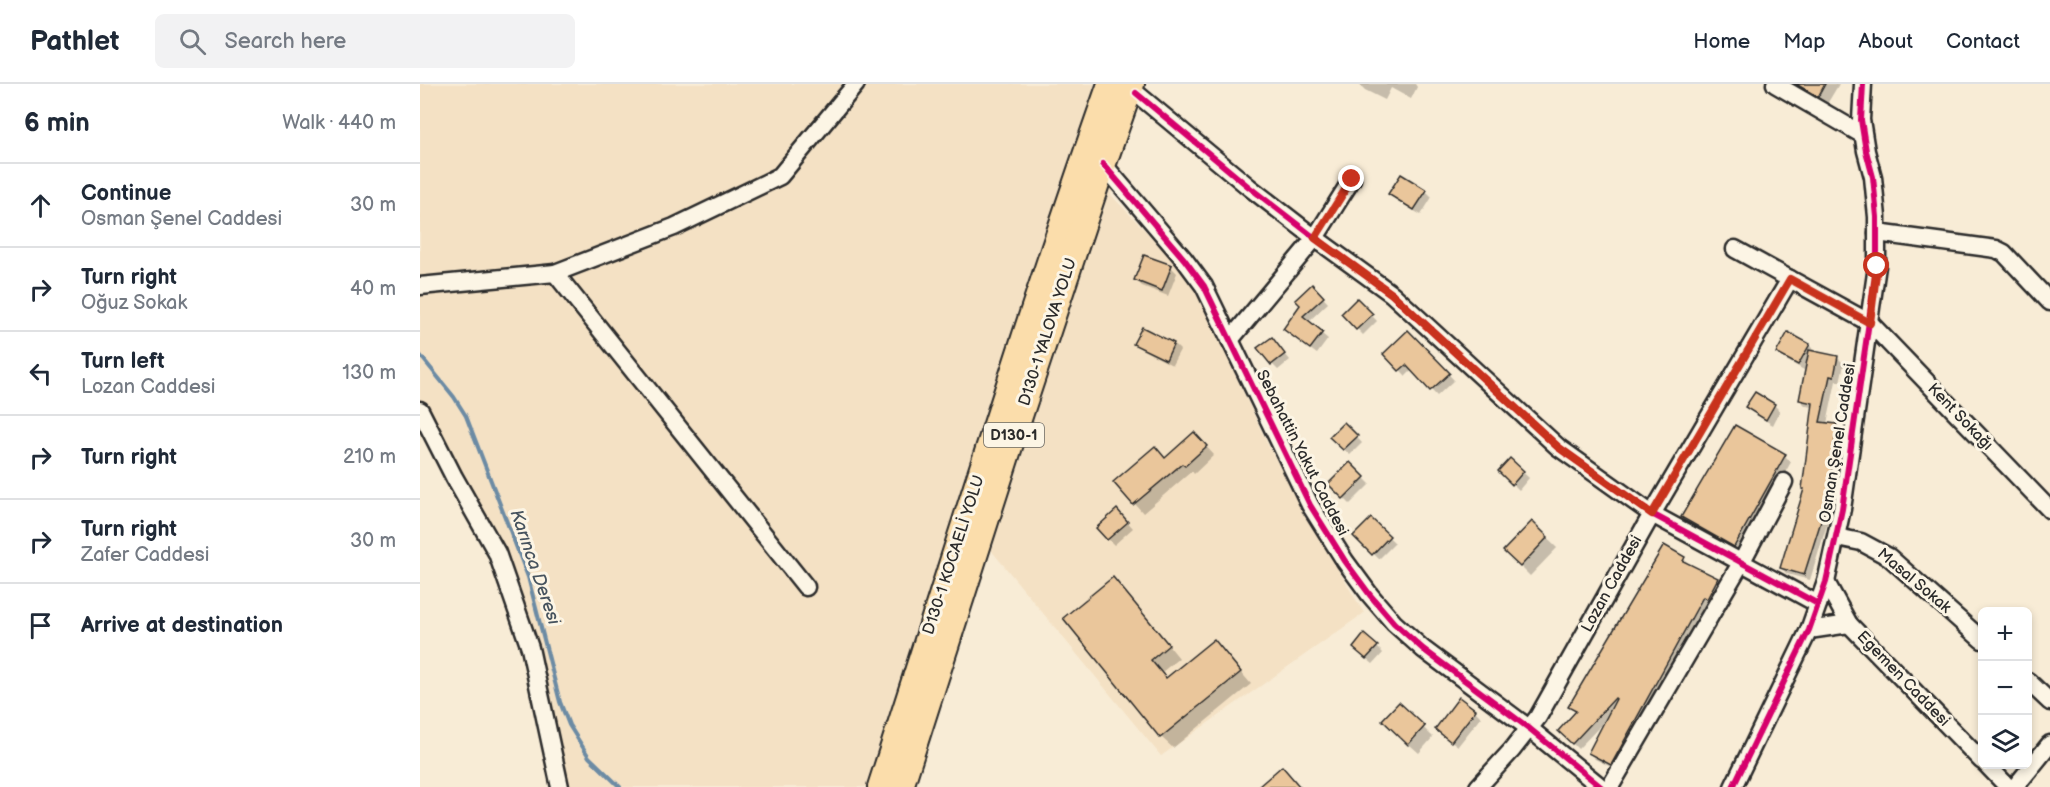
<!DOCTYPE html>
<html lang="en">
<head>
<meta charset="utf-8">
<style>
  body { margin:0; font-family:"Balsamiq Sans",sans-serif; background:#f2f2f3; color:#1f2937 }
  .controls { position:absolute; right:18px; bottom:18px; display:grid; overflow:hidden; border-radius:9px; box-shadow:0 3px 9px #0003 }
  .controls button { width:54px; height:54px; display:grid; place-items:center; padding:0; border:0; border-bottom:2px solid #e0e1e3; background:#fff; color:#1f2937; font:30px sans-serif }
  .stop { position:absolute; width:18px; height:18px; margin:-14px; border:4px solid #c8321e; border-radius:50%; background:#fff }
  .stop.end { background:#c8321e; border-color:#fff; box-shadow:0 2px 6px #0008 }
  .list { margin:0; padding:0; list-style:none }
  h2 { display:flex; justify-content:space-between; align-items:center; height:78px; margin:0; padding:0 24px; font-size:26px }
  h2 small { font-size:20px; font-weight:400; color:#747a83 }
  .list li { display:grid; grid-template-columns:39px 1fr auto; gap:18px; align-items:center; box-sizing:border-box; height:84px; padding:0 24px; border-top:2px solid #e0e1e3 }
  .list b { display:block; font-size:22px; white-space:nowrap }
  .list p { margin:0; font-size:20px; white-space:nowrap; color:#747a83 }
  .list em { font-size:20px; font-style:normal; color:#747a83 }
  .icon { flex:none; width:33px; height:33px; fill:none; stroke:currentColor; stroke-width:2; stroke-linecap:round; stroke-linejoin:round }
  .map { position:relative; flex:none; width:1630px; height:703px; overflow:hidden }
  header { display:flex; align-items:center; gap:36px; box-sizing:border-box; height:84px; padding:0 30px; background:#fff; border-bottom:2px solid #e0e1e3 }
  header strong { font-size:28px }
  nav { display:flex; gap:33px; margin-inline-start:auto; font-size:21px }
  .search { width:420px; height:54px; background:#f2f2f3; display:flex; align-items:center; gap:15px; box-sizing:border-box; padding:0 21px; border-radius:9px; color:#747a83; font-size:22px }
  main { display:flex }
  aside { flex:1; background:#fff }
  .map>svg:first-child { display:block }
</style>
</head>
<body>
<header>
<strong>Pathlet</strong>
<div class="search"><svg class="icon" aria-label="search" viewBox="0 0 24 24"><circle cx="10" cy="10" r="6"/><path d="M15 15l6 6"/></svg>Search here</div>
<nav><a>Home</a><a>Map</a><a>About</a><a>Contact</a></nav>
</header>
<main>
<aside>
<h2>6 min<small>Walk · 440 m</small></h2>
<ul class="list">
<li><svg class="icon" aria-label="ahead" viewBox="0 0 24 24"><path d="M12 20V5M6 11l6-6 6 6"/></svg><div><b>Continue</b><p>Osman Şenel Caddesi</p></div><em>30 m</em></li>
<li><svg class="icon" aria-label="right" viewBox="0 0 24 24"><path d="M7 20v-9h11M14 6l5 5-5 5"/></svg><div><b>Turn right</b><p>Oğuz Sokak</p></div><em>40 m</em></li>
<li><svg class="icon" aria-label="left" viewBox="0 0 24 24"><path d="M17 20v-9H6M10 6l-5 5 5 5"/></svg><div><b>Turn left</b><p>Lozan Caddesi</p></div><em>130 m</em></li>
<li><svg class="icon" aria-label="right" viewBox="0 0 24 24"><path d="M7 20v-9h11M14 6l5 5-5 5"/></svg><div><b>Turn right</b></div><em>210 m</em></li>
<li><svg class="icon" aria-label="right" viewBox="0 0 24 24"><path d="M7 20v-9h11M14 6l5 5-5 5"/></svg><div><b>Turn right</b><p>Zafer Caddesi</p></div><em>30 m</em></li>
<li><svg class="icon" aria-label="arrive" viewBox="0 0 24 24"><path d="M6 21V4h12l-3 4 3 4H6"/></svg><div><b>Arrive at destination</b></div></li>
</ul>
</aside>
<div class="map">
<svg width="1630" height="703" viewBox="0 0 1630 703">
  <rect width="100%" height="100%" fill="#f8ecd6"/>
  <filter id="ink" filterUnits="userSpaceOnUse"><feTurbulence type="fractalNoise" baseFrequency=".0167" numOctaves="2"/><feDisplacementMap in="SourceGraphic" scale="12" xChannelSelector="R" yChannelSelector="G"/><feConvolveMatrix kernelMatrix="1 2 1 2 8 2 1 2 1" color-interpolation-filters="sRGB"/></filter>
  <g filter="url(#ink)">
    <path fill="#f4e1c4" d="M0,0H716L711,37L691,111L761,184L776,207L849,363L893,444L944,529L741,672L561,454L481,703H140L77,469L0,326Z"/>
    <g fill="#0003">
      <path d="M939,0H995L997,3L991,15L971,4L965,16L945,6Z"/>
      <path d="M1371,0H1419L1407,20Z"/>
      <path d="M1006,107L1012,113L1001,131L976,116L970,110Z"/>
      <path d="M751,183L757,189L748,212L722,202L716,196Z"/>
      <path d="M892,202L908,219L888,238L908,255L897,270L871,251Z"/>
      <path d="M937,216L957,237L943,251L923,230Z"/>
      <path d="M722,245L754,260L760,266L752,281L721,265L715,259Z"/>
      <path d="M988,248L1034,296L1017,312L992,286L986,292L965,270Z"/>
      <path d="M857,260L870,276L858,286L852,280Z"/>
      <path d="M1389,261L1395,267L1394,269L1418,274L1424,280L1420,298L1416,297L1407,340L1416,342L1422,348L1413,421L1390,496L1367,490L1361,484L1385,406L1394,323L1386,322L1380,316L1387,281L1384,286L1364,275L1358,269Z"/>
      <path d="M1354,321L1360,327L1353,341L1333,329L1327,323Z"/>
      <path d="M924,340L942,359L930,371L911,353Z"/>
      <path d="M1316,343L1365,372L1371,378L1321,468L1269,439L1263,433Z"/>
      <path d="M782,358L794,371L774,390L772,387L723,429L696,398Z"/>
      <path d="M1090,376L1109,394L1099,406L1080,387Z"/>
      <path d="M930,380L950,400L930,420L910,400Z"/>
      <path d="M703,433L713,444L694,461L688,455Z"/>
      <path d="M951,436L975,459L959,475L935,452Z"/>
      <path d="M1112,440L1137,464L1110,492L1085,467Z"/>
      <path d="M1264,475L1270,481L1297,495L1303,501L1197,686L1175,675L1169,669L1186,636L1158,665L1140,647L1156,629L1150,623Z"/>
      <path d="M693,495L704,506L759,574L742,588L748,595L794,557L831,600L753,664L741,653Z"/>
      <path d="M957,563L963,569L953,580L941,570Z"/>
      <path d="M979,620L1013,653L999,669L973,646Z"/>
      <path d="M1055,627L1061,633L1038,662L1023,651Z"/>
    </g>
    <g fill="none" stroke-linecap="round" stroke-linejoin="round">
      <path stroke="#6c8ba4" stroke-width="4" d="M0,271L34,313L46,332L108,493L140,618L149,641L169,673L200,703"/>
    </g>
    <g fill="#eac69b" stroke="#2b2b2b" stroke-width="1.5">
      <path d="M1376,0H1405L1398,13Z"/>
      <path d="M981,90L1007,106L994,126L968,110Z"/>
      <path d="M724,171L752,181L742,207L714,196Z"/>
      <path d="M892,200L904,213L883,232L903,248L890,265L863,245L880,221L875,216Z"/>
      <path d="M937,214L953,230L936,246L921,230Z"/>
      <path d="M722,243L754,259L746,276L713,260Z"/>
      <path d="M988,246L1030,289L1010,307L986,281L979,287L963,270Z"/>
      <path d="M1368,248L1390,260L1378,281L1356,269Z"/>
      <path d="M852,253L865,270L851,281L837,264Z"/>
      <path d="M1389,266L1418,272L1414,293L1410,292L1400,338L1417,340L1408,415L1384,491L1360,484L1384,405H1382L1393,319L1379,316Z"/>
      <path d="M1335,308L1355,320L1346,336L1325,323Z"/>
      <path d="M924,338L938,352L923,366L909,353Z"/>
      <path d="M1315,341L1366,370L1314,463L1261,433Z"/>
      <path d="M774,348L787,362L765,382L762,380L713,421L693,398L735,362L745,374Z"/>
      <path d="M1090,374L1104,387L1092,401L1078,387Z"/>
      <path d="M930,378L945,393L923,415L908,400Z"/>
      <path d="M697,425L708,438L687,456L676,444Z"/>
      <path d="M951,434L970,452L952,471L933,452Z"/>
      <path d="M1112,437L1128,453L1100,483L1083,467Z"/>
      <path d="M1244,461L1265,473L1263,477L1298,494L1287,515L1283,513L1191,681L1168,669L1196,615L1195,614L1152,660L1138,647L1156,627L1148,623Z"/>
      <path d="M693,493L749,561L731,576L746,594L794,555L821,588L740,654L643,534Z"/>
      <path d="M944,550L958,562L946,575L933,564Z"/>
      <path d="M1039,613L1056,626L1031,658L1015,645Z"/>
      <path d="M979,618L1005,642L988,661L962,636Z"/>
      <path d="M862,682L880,703H838Z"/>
    </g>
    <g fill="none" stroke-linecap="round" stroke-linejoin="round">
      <g stroke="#2b2b2b" stroke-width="21">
        <g id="minor">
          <path d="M1355,0L1443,51"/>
          <path d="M716,9L829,103L895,154L972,210L1138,363L1232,430L1398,520"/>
          <path d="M683,80L764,175L784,202L890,421L925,477L950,511L974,539L1003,565L1110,645L1181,703"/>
          <path d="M1457,149L1576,165L1584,169L1630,218"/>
          <path d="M1315,165L1450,239L1630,426"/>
          <path d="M135,189L386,503"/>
          <path d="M0,202L135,189L254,143L360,92L436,0"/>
          <path d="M810,256L895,154L932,95"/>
          <path d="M0,326L34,393L77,469L110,564L140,703"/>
          <path d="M1417,453L1441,458L1469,473L1562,556"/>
          <path d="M1429,540L1562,677"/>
          <path d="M1389,546L1429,540L1406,498"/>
          <path d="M1608,597L1630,618"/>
          <path d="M1566,680L1588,703"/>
          <path d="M1058,703L1092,666L1118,633L1232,430L1370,195"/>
          <path d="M1190,703L1321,479L1364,398"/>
          <path d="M1313,703L1389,546L1406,498L1422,425L1457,182V133L1453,93L1446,67L1441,36L1443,0"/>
          <path d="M1595,703L1630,660"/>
        </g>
      </g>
      <g stroke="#2b2b2b" stroke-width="28">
        <g id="highway">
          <path d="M460,703C536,468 608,232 690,0"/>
          <path d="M481,703L593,353L680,90L712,0"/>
        </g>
      </g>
      <use href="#minor" stroke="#fcf5e5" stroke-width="16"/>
      <use href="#highway" stroke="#fbddab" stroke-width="24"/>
      <g stroke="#fcf5e5" stroke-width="10">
        <g id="cycleway">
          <path d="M716,9L829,103L895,154L972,210L1138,363L1232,430L1398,520"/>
          <path d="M683,80L764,175L784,202L890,421L925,477L950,511L974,539L1003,565L1110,645L1181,703"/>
          <path d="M1313,703L1389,546L1406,498L1422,425L1457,182V133L1453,93L1446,67L1441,36L1443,0"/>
        </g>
      </g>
      <use href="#cycleway" stroke="#d6006c" stroke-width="6"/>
    </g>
  </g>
  <g fill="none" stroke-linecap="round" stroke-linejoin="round" filter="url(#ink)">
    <path stroke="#c8321e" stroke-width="8" d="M932,95L895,154L972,210L1138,363L1232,430L1370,195L1450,239L1457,182"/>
  </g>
  <g text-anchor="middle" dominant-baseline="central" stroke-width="6" stroke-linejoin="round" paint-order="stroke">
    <rect fill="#fcf5e5" stroke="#6a6863" stroke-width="1.5" x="564" y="339" width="60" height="24" rx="4.5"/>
    <g font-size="15" font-weight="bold" fill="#2b2b2b">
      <text x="594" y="351">D130-1</text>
    </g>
    <g font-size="16" fill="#2b2b2b" stroke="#fcf5e5">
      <text transform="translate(628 248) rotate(-72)">D130-1 YALOVA YOLU</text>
      <text transform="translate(1540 333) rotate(46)">Kent Sokağı</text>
      <text transform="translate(1418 359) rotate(-81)">Osman Şenel Caddesi</text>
      <text transform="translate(882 369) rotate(63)">Sebahattin Yakut Caddesi</text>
      <text transform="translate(534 471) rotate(-72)">D130-1 KOCAELİ YOLU</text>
      <text transform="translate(1494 497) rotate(40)">Masal Sokak</text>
      <text transform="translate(1192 500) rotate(-61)">Lozan Caddesi</text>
      <text transform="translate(1483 595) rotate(46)">Egemen Caddesi</text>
    </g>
    <g font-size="18" font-style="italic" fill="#46535e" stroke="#fcf5e5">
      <text transform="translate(115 483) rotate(71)">Karınca Deresi</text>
    </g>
  </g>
</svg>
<div class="controls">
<button>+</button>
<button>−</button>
<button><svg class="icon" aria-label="layers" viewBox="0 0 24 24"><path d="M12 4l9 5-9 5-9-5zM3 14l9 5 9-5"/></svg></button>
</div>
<div class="stop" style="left:1457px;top:182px"></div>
<div class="stop end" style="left:932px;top:95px"></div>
</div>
</main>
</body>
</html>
